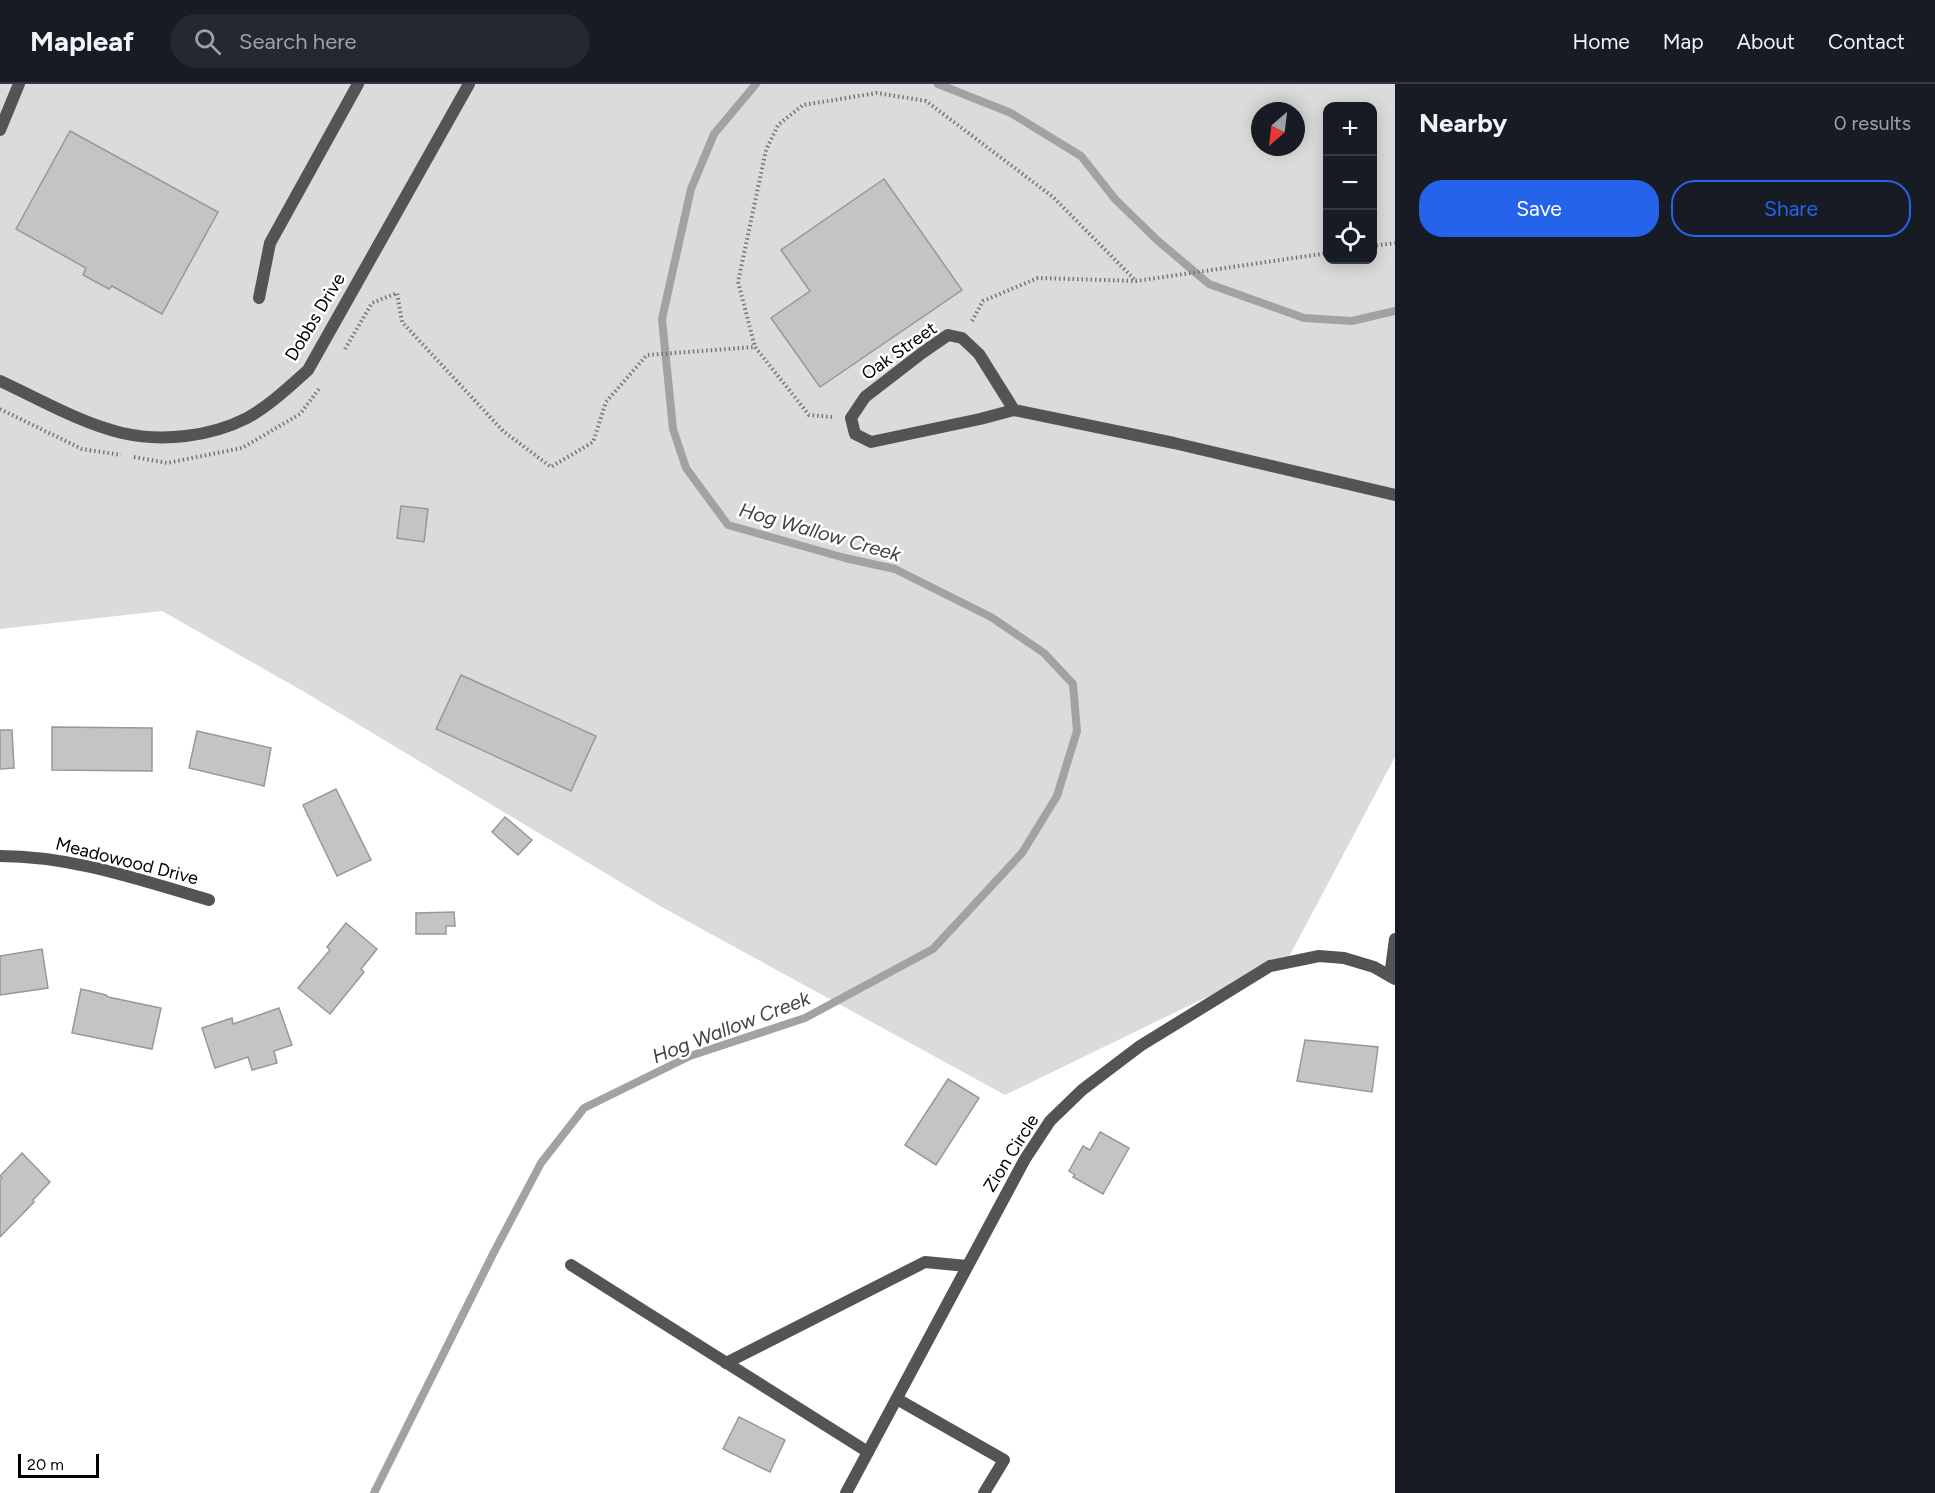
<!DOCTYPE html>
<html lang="en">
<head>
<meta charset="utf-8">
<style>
  body { margin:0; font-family:Figtree,sans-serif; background:#242831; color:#f1f3f6 }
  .controls { position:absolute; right:18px; top:18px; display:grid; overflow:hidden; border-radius:12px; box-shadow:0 3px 15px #0003 }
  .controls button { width:54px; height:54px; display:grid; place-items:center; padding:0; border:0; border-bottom:2px solid #363941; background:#171b24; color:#f1f3f6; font:30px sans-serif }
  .compass { position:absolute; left:1251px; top:18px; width:54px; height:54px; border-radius:50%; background:#171b24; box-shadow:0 3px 15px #0003; rotate:208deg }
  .scale { position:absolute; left:18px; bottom:15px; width:81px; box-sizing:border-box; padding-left:6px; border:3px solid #000; border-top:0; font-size:16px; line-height:21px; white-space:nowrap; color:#000; -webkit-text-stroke:4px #fff; paint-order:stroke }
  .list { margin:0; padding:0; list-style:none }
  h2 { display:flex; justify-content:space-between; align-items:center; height:78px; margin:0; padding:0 24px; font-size:26px }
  h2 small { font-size:20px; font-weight:400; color:#9ea1a6 }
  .actions { display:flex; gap:12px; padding:18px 24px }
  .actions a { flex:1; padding:14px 0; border:2px solid #2563eb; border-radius:24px; text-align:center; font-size:21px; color:#2563eb }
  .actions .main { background:#2563eb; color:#fff }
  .icon { flex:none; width:33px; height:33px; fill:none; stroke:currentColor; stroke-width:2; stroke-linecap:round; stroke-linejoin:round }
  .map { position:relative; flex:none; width:1395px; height:1409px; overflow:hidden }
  header { display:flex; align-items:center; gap:36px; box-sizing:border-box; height:84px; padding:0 30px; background:#171b24; border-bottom:2px solid #363941 }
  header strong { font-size:28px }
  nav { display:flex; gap:33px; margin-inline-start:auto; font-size:21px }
  .search { width:420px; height:54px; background:#242831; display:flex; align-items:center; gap:15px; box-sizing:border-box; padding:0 21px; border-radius:33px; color:#9ea1a6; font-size:22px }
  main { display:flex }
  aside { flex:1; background:#171b24 }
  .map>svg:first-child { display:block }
</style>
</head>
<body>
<header>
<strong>Mapleaf</strong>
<div class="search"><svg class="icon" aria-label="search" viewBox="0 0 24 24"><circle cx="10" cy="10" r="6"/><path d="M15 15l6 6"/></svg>Search here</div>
<nav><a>Home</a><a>Map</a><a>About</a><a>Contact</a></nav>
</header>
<main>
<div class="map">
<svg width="1395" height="1409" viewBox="0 0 1395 1409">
  <rect width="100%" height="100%" fill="#fff"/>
  <path fill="#dbdbdb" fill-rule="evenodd" d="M0,0H1395V673L1289,873L1005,1011L660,822L301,606L162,527L0,545ZM1328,22H1372V176H1328ZM1260,27H1296V63H1260Z"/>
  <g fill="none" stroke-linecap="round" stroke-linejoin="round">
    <g stroke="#a2a2a2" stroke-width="8">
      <path d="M938,0L1011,29L1081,72L1115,115L1157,156L1209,200L1304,234L1352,237L1395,227"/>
      <path d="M374,1409L494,1168L541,1079L584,1024L690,972L805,934L933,865L1022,769L1057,712L1077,647L1073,600L1044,569L991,533L895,485L845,474L728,441L686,384L673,345L662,235L691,105L714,50L756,0"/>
    </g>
  </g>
  <g fill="#c4c4c4" stroke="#989898" stroke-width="1.5">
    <path d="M70,47L218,128L162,230L112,202L109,205L83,191L86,184L16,145Z"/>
    <path d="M884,95L962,206L820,303L771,234L810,207L781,166Z"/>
    <path d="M401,422L428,425L424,458L397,454Z"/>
    <path d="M461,591L596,652L571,707L436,645Z"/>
    <path d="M52,643L152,644V687L52,686Z"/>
    <path d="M0,646H12L14,684L0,685Z"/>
    <path d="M197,647L271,664L264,702L189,684Z"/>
    <path d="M336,705L371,776L337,792L303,721Z"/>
    <path d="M505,733L532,756L518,771L492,748Z"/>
    <path d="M454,828L455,842H446V850H416V829Z"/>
    <path d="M346,839L377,865L361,885L364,888L330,930L298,904L330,866L327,863Z"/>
    <path d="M42,865L48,904L0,911V872Z"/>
    <path d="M81,905L106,911L108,913L161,924L152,965L72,949Z"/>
    <path d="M279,924L292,961L274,967L277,979L252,986L248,973L215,984L202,944L232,934L233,940Z"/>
    <path d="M1305,956L1378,963L1372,1008L1297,997Z"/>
    <path d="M948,995L979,1014L936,1081L905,1061Z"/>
    <path d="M1100,1048L1129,1064L1103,1110L1073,1093L1075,1091L1069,1087L1083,1062L1090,1066Z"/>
    <path d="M22,1069L50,1098L33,1116L34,1118L0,1153V1096L2,1094L0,1092Z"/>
    <path d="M739,1333L785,1356L770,1388L723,1365Z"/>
  </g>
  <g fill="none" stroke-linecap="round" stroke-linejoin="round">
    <g stroke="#767676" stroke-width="4" stroke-dasharray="1.5 3" stroke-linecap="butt">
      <path d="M1372,162L1395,159"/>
      <path d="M972,237L983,217L1038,194L1136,197L1328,169"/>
      <path d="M345,265L372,219L397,209L402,238L503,347L551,383L593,358L606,318L647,271L755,263"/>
      <path d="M0,325L82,365L121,371"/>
      <path d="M832,333L809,331L755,263L738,198L766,66L778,41L803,21L877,9L926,17L1053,113L1136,197"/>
      <path d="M134,373L167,379L242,364L300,330L319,305"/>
    </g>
    <g stroke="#545454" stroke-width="12">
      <path d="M259,214L270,159L358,0"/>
      <path d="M1390,892L1395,855"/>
      <path d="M726,1279L925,1178L967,1182"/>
      <path d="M897,1315L1004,1376L984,1409"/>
    </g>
    <g stroke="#545454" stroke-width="12">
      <path d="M0,46L19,0"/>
      <path d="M0,297C39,315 80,339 122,349C162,358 210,353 247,334C269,322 289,303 308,286L469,0"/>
      <path d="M1014,326L979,270L962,254L948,251L922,269L865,313L851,334L855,350L871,358L980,335L1014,326L1174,359L1395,411"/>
      <path d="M0,772C72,772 140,796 209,816"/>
      <path d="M571,1181L868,1368"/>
      <path d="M846,1409L1025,1075L1050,1037L1082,1006L1140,962L1270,882L1319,872L1344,874L1374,883L1395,895"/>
    </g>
  </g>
  <g text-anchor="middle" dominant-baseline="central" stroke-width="5" stroke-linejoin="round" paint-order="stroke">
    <g font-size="18" fill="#000" stroke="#fff">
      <text transform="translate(315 233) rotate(-59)">Dobbs Drive</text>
      <text transform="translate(899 267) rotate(-35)">Oak Street</text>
      <text transform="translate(127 777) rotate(14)">Meadowood Drive</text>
      <text transform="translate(1011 1069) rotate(-58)">Zion Circle</text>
    </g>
    <g font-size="20" font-style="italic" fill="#434343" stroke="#fff">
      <text transform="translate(820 448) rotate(16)">Hog Wallow Creek</text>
      <text transform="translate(731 943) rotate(-21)">Hog Wallow Creek</text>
    </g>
  </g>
</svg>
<div class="controls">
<button>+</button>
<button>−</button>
<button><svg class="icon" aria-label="locate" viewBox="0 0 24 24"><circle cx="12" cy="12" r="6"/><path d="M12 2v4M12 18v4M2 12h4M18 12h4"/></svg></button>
</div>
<svg class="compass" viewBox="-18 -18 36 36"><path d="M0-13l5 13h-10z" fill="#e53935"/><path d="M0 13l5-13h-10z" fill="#9ea1a6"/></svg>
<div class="scale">20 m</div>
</div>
<aside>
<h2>Nearby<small>0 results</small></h2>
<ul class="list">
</ul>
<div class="actions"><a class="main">Save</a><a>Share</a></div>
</aside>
</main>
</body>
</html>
